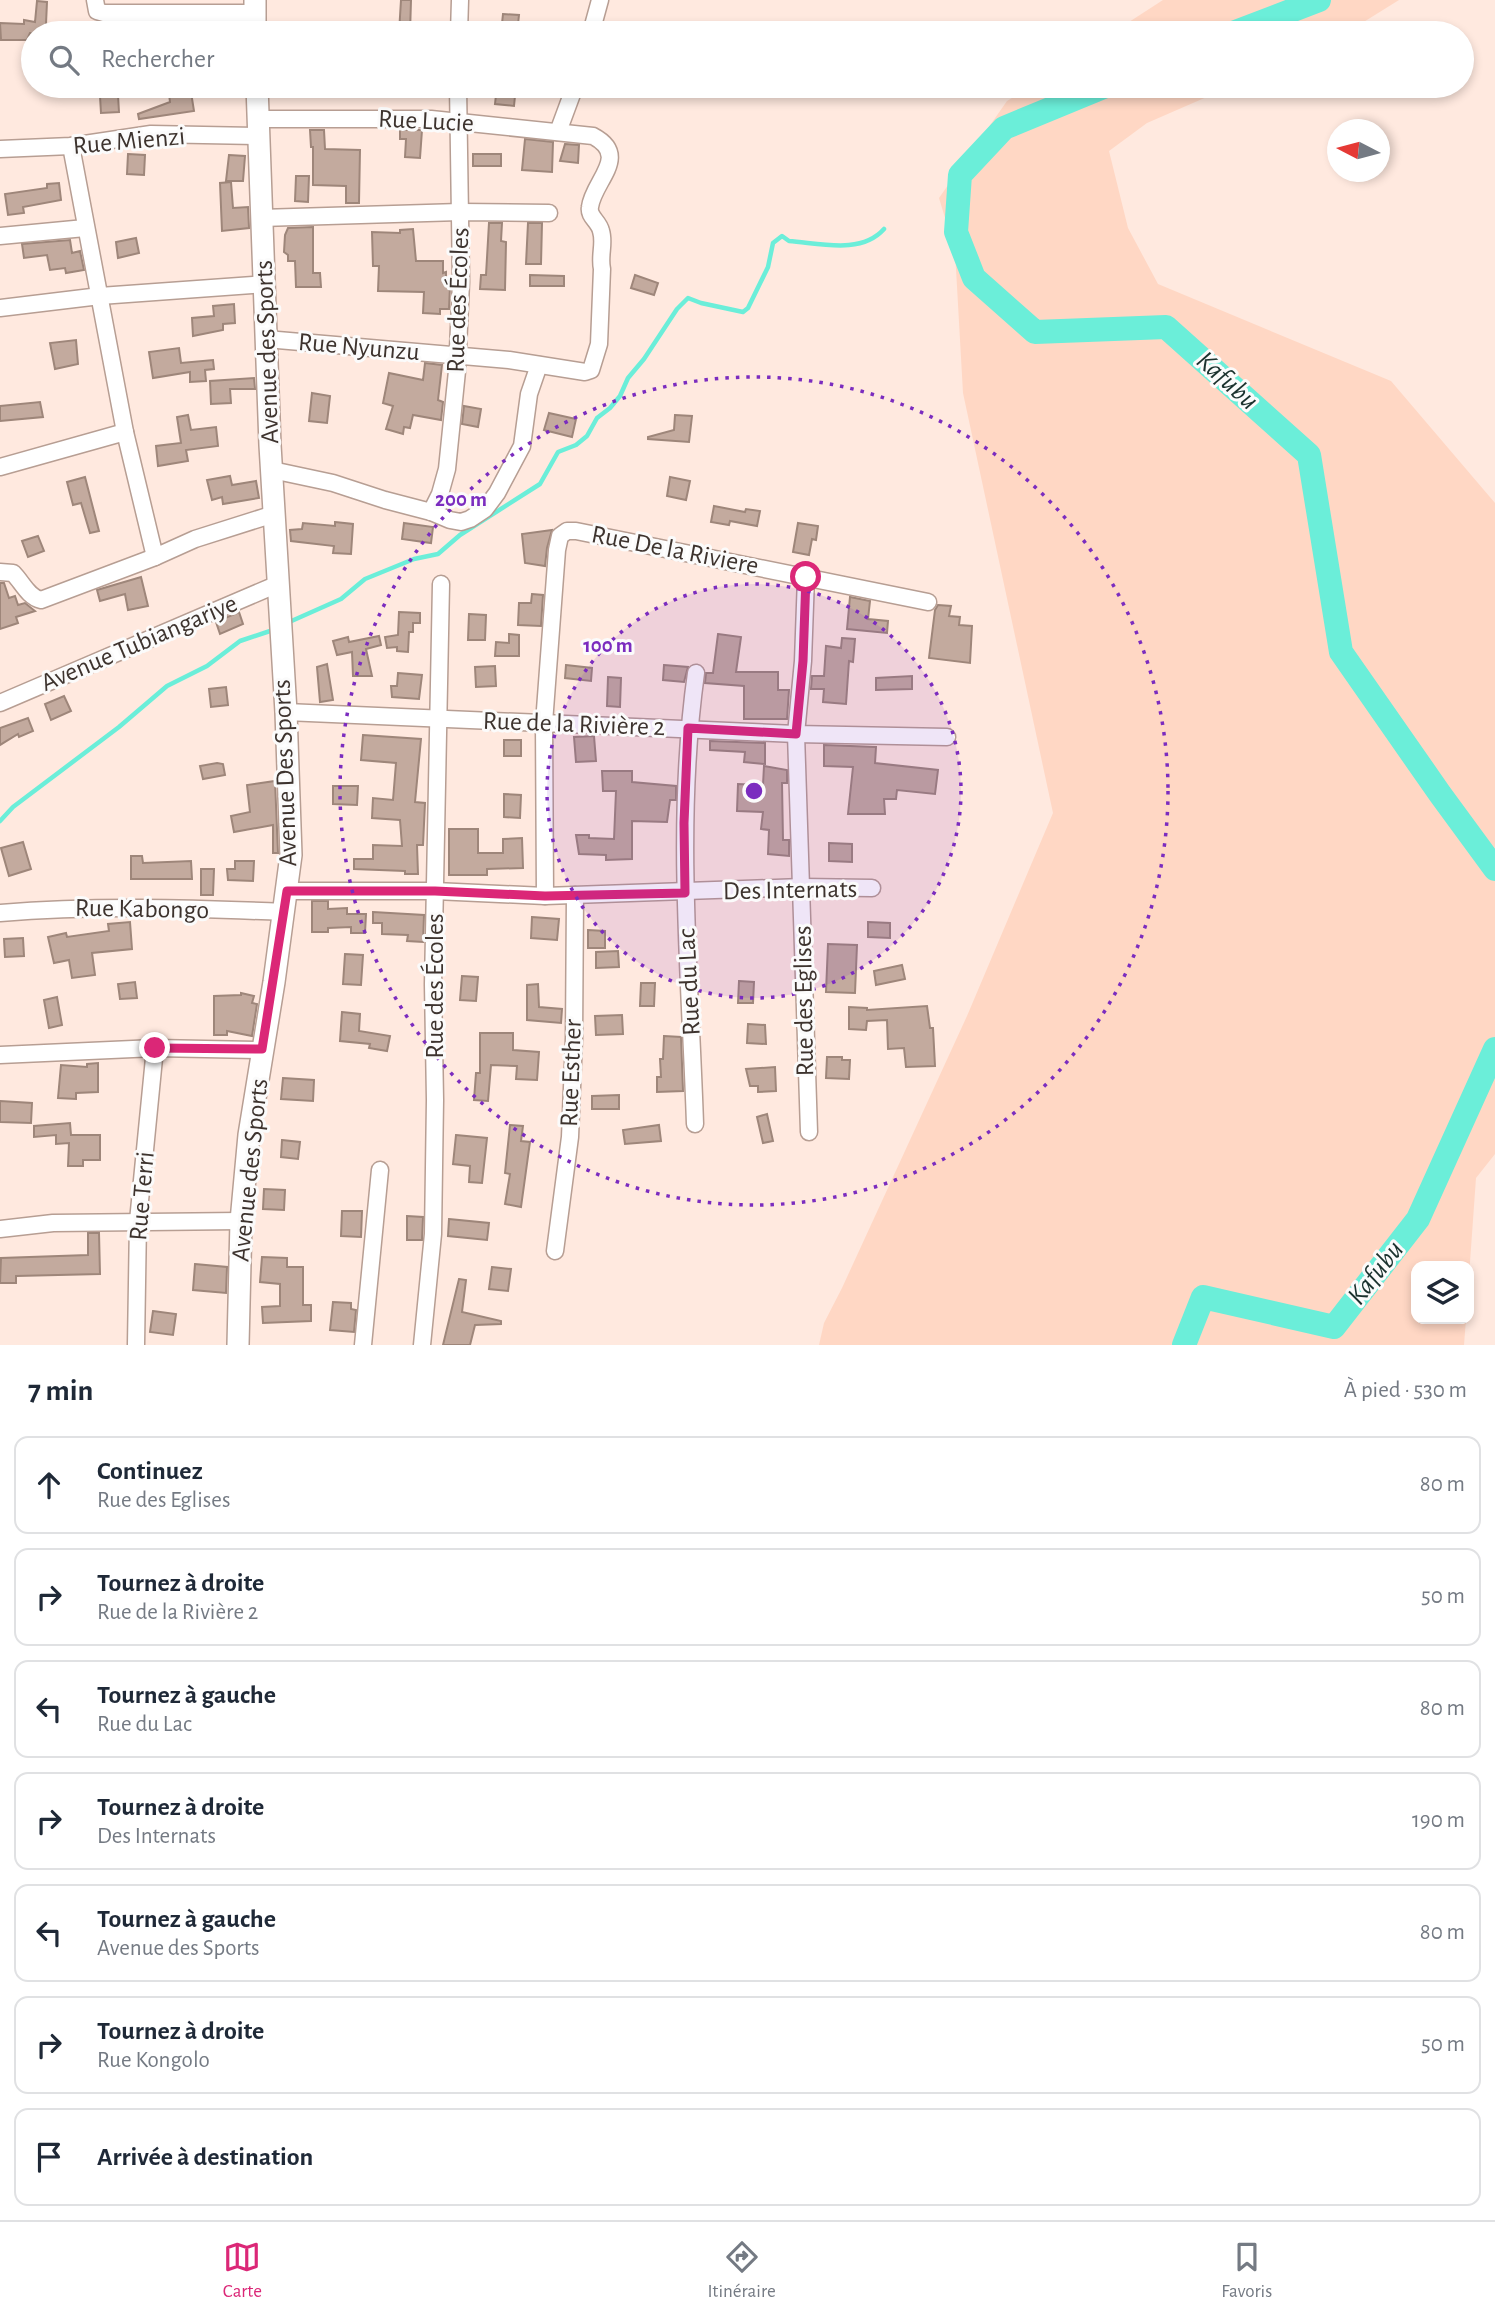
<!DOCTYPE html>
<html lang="fr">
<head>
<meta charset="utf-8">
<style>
  body { margin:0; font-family:"Alegreya Sans",sans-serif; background:#f6f6f7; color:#1f2937 }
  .controls { position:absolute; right:21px; bottom:21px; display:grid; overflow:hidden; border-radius:14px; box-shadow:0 4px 10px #0003 }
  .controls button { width:63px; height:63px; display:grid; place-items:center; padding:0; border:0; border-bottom:2px solid #e0e1e3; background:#fff; color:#1f2937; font:35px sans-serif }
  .compass { position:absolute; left:1327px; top:119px; width:63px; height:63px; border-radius:50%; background:#fff; box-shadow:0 4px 10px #0003; rotate:276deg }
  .stop { position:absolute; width:21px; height:21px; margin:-16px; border:5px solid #db2777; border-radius:50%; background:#fff }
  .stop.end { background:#db2777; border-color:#fff; box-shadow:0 2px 7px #0008 }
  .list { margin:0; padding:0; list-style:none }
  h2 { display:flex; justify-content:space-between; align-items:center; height:91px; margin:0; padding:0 28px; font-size:30px }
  h2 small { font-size:23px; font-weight:400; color:#747a83 }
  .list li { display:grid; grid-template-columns:46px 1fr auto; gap:21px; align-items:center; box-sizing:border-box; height:98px; margin:0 14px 14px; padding:0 14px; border:2px solid #e0e1e3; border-radius:14px }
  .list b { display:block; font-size:26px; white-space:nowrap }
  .list p { margin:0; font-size:23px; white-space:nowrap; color:#747a83 }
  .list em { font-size:23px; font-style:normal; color:#747a83 }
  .icon { flex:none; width:38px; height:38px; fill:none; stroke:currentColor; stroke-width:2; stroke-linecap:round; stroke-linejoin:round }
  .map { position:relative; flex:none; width:1495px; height:1345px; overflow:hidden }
  .search { position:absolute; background:#fff; box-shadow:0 4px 10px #0003; left:21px; right:21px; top:21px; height:77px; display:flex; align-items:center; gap:18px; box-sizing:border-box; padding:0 24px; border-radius:38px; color:#747a83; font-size:26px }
  .sheet { height:875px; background:#fff }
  nav { display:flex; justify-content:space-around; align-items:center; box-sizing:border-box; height:98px; border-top:2px solid #e0e1e3; background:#fff; font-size:19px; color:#747a83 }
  nav a { display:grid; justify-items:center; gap:4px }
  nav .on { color:#db2777 }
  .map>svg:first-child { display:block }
</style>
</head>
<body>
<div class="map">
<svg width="1495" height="1345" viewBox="0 0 1495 1345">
  <rect width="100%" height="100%" fill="#ffe9df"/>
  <g fill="#ffd7c4">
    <path d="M1163,0H1399L1346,33H1112Z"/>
    <path d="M1031,86H1232L1147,123L1109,151L1128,228L1158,284L1391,381L1495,503V1154L1476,1178L1469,1276V1266H1416V1319H1466L1464,1345H819L824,1323L842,1288L967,1016L1053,813L963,393L955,251L939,198L1007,101Z"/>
  </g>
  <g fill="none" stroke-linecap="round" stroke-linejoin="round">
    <g stroke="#6beed9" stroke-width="4.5">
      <path d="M287,623L341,599L365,579L414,559L438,554L460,535L540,484L558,452L576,445L587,436L597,418L610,408L620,396L628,378L644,359L677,309L688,298L701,303L743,312L748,308L768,267L773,243L782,236L789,241C819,243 861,255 884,229"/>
      <path d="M0,821L13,807L119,727L167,686L207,666L240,641L276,629"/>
    </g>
    <g stroke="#6beed9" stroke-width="24">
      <path d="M1233,33L1319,0"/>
      <path d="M1106,86L1004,128L960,175L956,232L974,278L1035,332L1166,327L1309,455L1341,652L1440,794L1495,869"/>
      <path d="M1184,1345L1203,1297L1334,1327L1418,1219L1495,1049"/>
    </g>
  </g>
  <g fill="#c3aa9e" stroke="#9e867a" stroke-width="2">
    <path d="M401,0H411L410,33H399Z"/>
    <path d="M37,1L47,2L46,24L64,28L63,33H30L27,40H1L0,23L24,24V20L35,22Z"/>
    <path d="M503,14L519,15L517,33H501Z"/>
    <path d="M168,86H190L194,111L139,119L138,114L170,102Z"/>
    <path d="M497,86H555V96H515L514,106L495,104Z"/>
    <path d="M118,95L119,112L101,113L100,96Z"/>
    <path d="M310,130H324L325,149L360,150L359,203H346V186L313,185V147H311Z"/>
    <path d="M400,130H422L420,158L405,157L406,139H400Z"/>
    <path d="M525,139L553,142L552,172L522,170Z"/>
    <path d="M565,144L579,145L578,163L560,161Z"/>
    <path d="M128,154L145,155L144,175L127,174Z"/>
    <rect x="473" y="154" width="28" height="12"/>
    <path d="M229,155L245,156L243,181H226Z"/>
    <path d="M296,176H309L308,202L295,201Z"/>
    <path d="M231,182L233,208L248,207L249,228L222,231L220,183Z"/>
    <path d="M59,183L61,200L23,207L24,213L8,215L5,194L47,188V184Z"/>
    <path d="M489,223H502L501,241L506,242L505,290L480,289L481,275H486Z"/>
    <path d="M528,223H542L541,264H526Z"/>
    <path d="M313,227V273H320L321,287H296L295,261H288V255L284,252L285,235L288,228Z"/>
    <path d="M413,229L416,261H443V273L446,272V286H450L449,309H440V314L423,313L424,292L378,291L379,266H373L372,232L400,233V230Z"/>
    <path d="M136,238L139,253L118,258L116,242Z"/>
    <path d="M70,240L72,253L80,251L84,270L66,273L65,268L50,270L47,255L24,258L22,244Z"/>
    <path d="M530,275L564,276V286H530Z"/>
    <path d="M635,275L658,283L654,295L631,288Z"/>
    <path d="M234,304L235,323L223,324V330L193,336L192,318L214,316L213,306Z"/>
    <path d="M76,340L78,364L55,369L50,343Z"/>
    <path d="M179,348L181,363L213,360L214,369L205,370L206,381L190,382V372L153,378L149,352Z"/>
    <path d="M425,363L442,365L438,400L443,402L441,420L413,415L410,428L404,427L403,434L386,429L393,406L383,403L389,373L423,380Z"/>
    <path d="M254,378L255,389H230L231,403L211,404L210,381Z"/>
    <path d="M312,393L330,396L327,423L309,421Z"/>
    <path d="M40,402L43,417L0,421V406Z"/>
    <path d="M464,406L481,409L478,427L462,424Z"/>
    <path d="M549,413L576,419L572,437L544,430Z"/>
    <path d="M188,415L191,430L216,427L218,446L186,450L188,461L158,466L156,446L181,443L177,417Z"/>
    <path d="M675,415L692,416L689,442L648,439V437L674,430Z"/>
    <path d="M230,476L232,485L256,481L259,498L223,504L222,497L212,500L207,480Z"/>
    <path d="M85,477L99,531L90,533L81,503L73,505L67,482Z"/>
    <path d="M670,477L690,481L686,500L667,496Z"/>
    <path d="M714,506L745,512L746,509L760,511L757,526L730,521L729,525L711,522Z"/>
    <path d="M335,522L353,524L351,554L333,553L334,546L291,541L290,530L302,529L303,523L335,526Z"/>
    <path d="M404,523L433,527L431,543L402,539Z"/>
    <path d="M798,523L818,526L816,540L812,539L809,555L793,552Z"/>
    <path d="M552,530L547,548L545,566L525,563L522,534Z"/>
    <path d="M38,536L44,551L28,557L22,541Z"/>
    <path d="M141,577L148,606L128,610L125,594L100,601L97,590Z"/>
    <path d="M0,583H4L9,598L15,596L18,605L25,603L35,611L16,617L18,623L0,629Z"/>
    <path d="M532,594L543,595L541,626L518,625L519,603H531Z"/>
    <path d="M850,597L870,601L868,619L888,621L887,633L847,629Z"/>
    <path d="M938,605L951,606L949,616L960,617L959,625L972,626L970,663L929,658L935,610Z"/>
    <path d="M239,612L243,624L220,634L216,622Z"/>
    <path d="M399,612L420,613V623H413V632H409L408,652L397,651V647L387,648L385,637L398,635Z"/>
    <path d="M469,614L486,615L485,640H468Z"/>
    <path d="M509,634L519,635V656H495L496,642L509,643Z"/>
    <path d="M718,634L741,637L736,672H778V690H789L787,719H744V686L705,683L706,673H713Z"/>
    <path d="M379,636L381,645L366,649L372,676H353L352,652L337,655L333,641L348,637L349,642Z"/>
    <path d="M842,638L855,639L853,662L849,661L846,704L823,702L824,689H811L812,676H824L826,646L841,648Z"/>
    <path d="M327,664L333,700L320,702L317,667Z"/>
    <path d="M566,665L592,668L591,681L565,678Z"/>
    <path d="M664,665L688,667L684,682L663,680Z"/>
    <path d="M495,666L496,686L476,687L475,667Z"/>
    <path d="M398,673L422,675L419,699L392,697L391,686H397Z"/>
    <path d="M912,676V689L876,690V678Z"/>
    <path d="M608,677L621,678L620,707L607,706Z"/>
    <path d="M226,687L228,705L211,707L209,689Z"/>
    <path d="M64,696L71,711L51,720L45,704Z"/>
    <path d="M28,718L33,731L19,737L18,734L0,745V728Z"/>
    <path d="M363,735L421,739L415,802L425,803L423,845H417L418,874H405V871L354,869V859H373V845L402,846L400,820L372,818L373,798L393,800L396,763L361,760Z"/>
    <path d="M594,736L596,761L576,762L574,737Z"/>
    <rect x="504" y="740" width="17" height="16"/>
    <path d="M710,741L765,743V764L744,762L745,752L710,750Z"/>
    <path d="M824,745L876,747L875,763L938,770L935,794L897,790L896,799H884L885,814H848L853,767L824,766Z"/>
    <path d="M217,763L223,764L225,775L203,779L200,766Z"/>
    <path d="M764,766L787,770V783H782L783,840H789V856L768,854L769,830L761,829L763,812L737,811L738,784L763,785Z"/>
    <path d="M602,771H632V782L676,786V800H670L667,822L632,821V859L606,860V855L579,854L576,835H589V838L614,839L616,791H603Z"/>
    <path d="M275,781L278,853H273V825L234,832L231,816L250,812L247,785Z"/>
    <path d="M333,786H358L357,805L333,804Z"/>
    <path d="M504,794L521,795L520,818L504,817Z"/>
    <path d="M449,829H478V853H503V839L522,838L523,868L487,869V875H449Z"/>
    <path d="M23,842L31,869L9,876L1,848Z"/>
    <path d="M829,843L852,844V862L829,861Z"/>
    <path d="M131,856H142L143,863L191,861L192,879H131Z"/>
    <path d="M235,861H254L253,881L228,880L227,869H235Z"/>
    <path d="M201,869H214L213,895H201Z"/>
    <path d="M312,901H328V909L347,908V914H366L365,933H351V927L328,928V932H312Z"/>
    <path d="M373,912L424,915L423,942L407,941L408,935L382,934V923H373Z"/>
    <path d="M532,917L559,919L557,940L531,938Z"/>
    <path d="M130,922L132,949L92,953L95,975L72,978L69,960L54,963L48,937L66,933L67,937L109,931L108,924Z"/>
    <path d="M868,922L890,923V938L868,937Z"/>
    <path d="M588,930L605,931V948H588Z"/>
    <path d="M23,938L24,956L5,957L4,939Z"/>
    <path d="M828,944L857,945L855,993L826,992Z"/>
    <path d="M618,951L619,967L596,968V952Z"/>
    <path d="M345,954L363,955L361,985L343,984Z"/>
    <path d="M902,965L905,979L876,985L874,971Z"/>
    <path d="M462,976L478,977L476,1001L460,1000Z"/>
    <path d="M739,981L754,982L753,1003H738Z"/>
    <path d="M135,982L137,998L120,999L118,984Z"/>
    <path d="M641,983H655L654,1006H640Z"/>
    <path d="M538,984L539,1007L562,1009L561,1023L527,1020V985Z"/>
    <path d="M241,993L254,996L252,1003L257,1004L252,1036L227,1031V1035H214V996L241,995Z"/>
    <path d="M57,997L62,1025L49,1028L44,1000Z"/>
    <path d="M927,1006L930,1028H933L935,1066L906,1067L904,1048L888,1049L887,1020L867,1021L866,1030L849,1029V1007L867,1008V1010Z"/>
    <path d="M342,1012L360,1014L359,1031L390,1036L387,1051L369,1048L370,1044L340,1041Z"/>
    <path d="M622,1015L623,1034L596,1035L595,1016Z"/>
    <path d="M748,1024L765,1025L766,1044L747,1043Z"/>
    <path d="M480,1033H513V1050L539,1052L537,1080L516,1079L517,1066L491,1065L488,1101L474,1100L476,1073H480Z"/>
    <path d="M664,1036L681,1037L683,1091L657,1092V1077H661L660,1059H663Z"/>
    <path d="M827,1057H842V1060H850L849,1079L826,1078Z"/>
    <path d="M98,1063V1092L76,1093V1099L58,1098L61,1065L87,1067V1064Z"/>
    <path d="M775,1067L776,1091L758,1092V1086H750L746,1069Z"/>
    <path d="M283,1078L314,1080L313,1101L281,1099Z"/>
    <path d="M619,1095V1109H592V1096Z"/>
    <path d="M0,1101L32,1103L31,1123L0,1122Z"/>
    <path d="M767,1114L773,1141L763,1143L757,1117Z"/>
    <path d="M70,1123L71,1135H100V1160H83V1166H68L69,1143L56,1144V1135L34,1137V1126Z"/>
    <path d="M510,1125L523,1126L521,1141L530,1142L521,1207L505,1204L510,1174L505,1173Z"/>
    <path d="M659,1125L661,1141L625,1144L623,1130Z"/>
    <path d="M456,1135L487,1138L482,1183L469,1182L470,1166L453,1164Z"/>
    <path d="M282,1140L300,1142L298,1159L281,1157Z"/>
    <path d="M264,1189L285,1190L284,1210L263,1209Z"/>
    <path d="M342,1211H362L361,1237L341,1236Z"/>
    <path d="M407,1216L423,1217L422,1240H407Z"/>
    <path d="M449,1219L489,1223L487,1240L448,1236Z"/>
    <path d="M88,1233H99L100,1274L16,1276V1283H0L1,1258L88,1255Z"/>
    <path d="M262,1257L287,1258V1267H303V1305H311V1321L263,1323L262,1307L280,1306V1284L260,1282Z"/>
    <path d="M195,1264L227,1267L226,1293L193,1290Z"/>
    <path d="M492,1267L511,1269L508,1291L489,1289Z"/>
    <path d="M459,1279L466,1280L462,1312L501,1321V1324L475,1325L470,1345H443Z"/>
    <path d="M333,1302L351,1303V1309L356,1310L354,1332L330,1330Z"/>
    <path d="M153,1311L176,1314L173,1335L150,1332Z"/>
  </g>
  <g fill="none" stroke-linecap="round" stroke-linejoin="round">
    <g stroke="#b79e93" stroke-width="19">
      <g id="street">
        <path d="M95,0L97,11L104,13H255"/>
        <path d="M459,33L460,0"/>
        <path d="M591,33L600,0"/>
        <path d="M258,119H431L593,136C631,156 593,181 590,207C588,217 599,221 601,231C605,243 599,256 602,269L599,344L591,370L585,372L509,360L266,339"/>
        <path d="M558,132L575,86"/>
        <path d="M71,146L125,432L155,557L195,539L274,514"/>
        <path d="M0,149L71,146L151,134L259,136"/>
        <path d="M261,218L460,212L549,213"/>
        <path d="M0,236L85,228"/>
        <path d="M0,308L100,296L265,284"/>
        <path d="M0,467L125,432"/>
        <path d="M272,470L333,483L385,500L431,512L450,520L461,522L470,519L485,509L497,493L522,446L529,394L539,365"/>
        <path d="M431,512L440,494L447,469L457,371L461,282L458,86"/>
        <path d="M0,572L13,573C22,582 28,597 41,600L155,557"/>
        <path d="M806,577L803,661L796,734L809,1132"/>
        <path d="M0,703L278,584"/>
        <path d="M286,712L796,734L947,737"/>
        <path d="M287,891H435L545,896L802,887L872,888"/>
        <path d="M545,896L544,723L557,550L560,536L567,531H576L928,602"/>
        <path d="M0,913C95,905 189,908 284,912"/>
        <path d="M0,1055L155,1048L262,1050"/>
        <path d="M695,1124C690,973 675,823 696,673"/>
        <path d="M0,1229L53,1223L241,1221"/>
        <path d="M555,1251L570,1137L574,1038L575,895"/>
        <path d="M136,1345L138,1221L155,1048"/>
        <path d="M363,1345L380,1170"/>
        <path d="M422,1345L433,1234L435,1100L433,984L441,584"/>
      </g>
    </g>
    <g stroke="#b79e93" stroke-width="24">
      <g id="secondary">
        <path d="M255,0V33"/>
        <path d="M238,1345L241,1221L249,1135L274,982L291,855L286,712L270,445L257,86"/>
      </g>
    </g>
    <use href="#street" stroke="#fff" stroke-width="16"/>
    <use href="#secondary" stroke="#fff" stroke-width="21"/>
  </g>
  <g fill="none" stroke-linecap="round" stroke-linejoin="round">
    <path stroke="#db2777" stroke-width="9" d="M155,1048L262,1049L287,891H435L545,896L685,893L684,823L688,728L796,734L803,661L806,577"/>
  </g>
  <circle cx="754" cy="791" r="207" fill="#7b2cbf" fill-opacity=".12"/>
  <g fill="none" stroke="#7b2cbf" stroke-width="3.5" stroke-dasharray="3.5 7">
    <circle cx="754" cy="791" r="207"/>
    <circle cx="754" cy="791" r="414"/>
  </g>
  <g text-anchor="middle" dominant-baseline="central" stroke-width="6" stroke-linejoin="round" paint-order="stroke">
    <g font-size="26" fill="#3d332e" stroke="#fbfbfb">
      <text transform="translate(426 121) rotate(3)">Rue Lucie</text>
      <text transform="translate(129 141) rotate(-5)">Rue Mienzi</text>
      <text transform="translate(458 300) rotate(-88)">Rue des Écoles</text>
      <text transform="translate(359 347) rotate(5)">Rue Nyunzu</text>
      <text transform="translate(267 352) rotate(-92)">Avenue des Sports</text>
      <text transform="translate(675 550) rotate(11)">Rue De la Riviere</text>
      <text transform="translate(139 643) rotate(-23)">Avenue Tubiangariye</text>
      <text transform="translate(574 724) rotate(2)">Rue de la Rivière 2</text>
      <text transform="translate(285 773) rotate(-92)">Avenue Des Sports</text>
      <text transform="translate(790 890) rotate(-1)">Des Internats</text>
      <text transform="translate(142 909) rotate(1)">Rue Kabongo</text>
      <text transform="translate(689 982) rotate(-93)">Rue du Lac</text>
      <text transform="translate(435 986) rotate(-90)">Rue des Écoles</text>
      <text transform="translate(804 1001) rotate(-91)">Rue des Eglises</text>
      <text transform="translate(571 1073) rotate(-88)">Rue Esther</text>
      <text transform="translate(250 1170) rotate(-84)">Avenue des Sports</text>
      <text transform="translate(142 1196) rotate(-85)">Rue Terri</text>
    </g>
    <g font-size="28" font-style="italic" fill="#1b322e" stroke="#fbfbfb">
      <text transform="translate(1227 381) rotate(42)">Kafubu</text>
      <text transform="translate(1376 1273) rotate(-52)">Kafubu</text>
    </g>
  </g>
  <circle cx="754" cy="791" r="10" fill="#7b2cbf" stroke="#fbfbfb" stroke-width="3.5"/>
  <g font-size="21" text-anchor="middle" font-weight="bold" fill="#7b2cbf" stroke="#fbfbfb" stroke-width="6" stroke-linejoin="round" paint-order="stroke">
    <text x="461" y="506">200 m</text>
    <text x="608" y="652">100 m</text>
  </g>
</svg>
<div class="controls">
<button><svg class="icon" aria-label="layers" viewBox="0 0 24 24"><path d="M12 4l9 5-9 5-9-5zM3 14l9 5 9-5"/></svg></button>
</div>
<svg class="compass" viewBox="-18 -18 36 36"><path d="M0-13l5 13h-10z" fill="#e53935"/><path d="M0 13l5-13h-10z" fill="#747a83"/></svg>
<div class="stop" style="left:806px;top:577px"></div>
<div class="stop end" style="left:155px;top:1048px"></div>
<div class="search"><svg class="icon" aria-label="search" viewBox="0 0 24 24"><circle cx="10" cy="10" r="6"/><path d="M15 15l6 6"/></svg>Rechercher</div>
</div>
<section class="sheet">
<h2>7 min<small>À pied · 530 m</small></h2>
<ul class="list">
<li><svg class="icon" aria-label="ahead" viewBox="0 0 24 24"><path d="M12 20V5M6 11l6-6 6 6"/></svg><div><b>Continuez</b><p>Rue des Eglises</p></div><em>80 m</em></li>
<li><svg class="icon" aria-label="right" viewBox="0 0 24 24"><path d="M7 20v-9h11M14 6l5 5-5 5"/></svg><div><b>Tournez à droite</b><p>Rue de la Rivière 2</p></div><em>50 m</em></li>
<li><svg class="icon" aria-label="left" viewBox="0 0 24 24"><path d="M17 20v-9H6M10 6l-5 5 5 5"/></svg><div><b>Tournez à gauche</b><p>Rue du Lac</p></div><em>80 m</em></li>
<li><svg class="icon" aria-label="right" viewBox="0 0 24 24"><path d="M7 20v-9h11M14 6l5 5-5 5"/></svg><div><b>Tournez à droite</b><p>Des Internats</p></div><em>190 m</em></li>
<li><svg class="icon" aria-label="left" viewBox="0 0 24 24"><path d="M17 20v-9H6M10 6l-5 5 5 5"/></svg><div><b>Tournez à gauche</b><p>Avenue des Sports</p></div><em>80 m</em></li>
<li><svg class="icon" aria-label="right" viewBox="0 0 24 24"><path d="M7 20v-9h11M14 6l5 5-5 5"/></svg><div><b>Tournez à droite</b><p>Rue Kongolo</p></div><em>50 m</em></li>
<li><svg class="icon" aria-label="arrive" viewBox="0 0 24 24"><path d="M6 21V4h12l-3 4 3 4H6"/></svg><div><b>Arrivée à destination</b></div></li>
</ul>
</section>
<nav>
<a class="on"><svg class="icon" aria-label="map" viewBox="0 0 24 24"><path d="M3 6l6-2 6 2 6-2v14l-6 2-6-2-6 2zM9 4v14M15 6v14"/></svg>Carte</a>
<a><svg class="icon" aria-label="directions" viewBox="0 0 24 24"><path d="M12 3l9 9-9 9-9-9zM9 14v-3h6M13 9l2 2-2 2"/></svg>Itinéraire</a>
<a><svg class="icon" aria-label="saved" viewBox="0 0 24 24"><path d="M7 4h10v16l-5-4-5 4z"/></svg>Favoris</a>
</nav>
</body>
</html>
